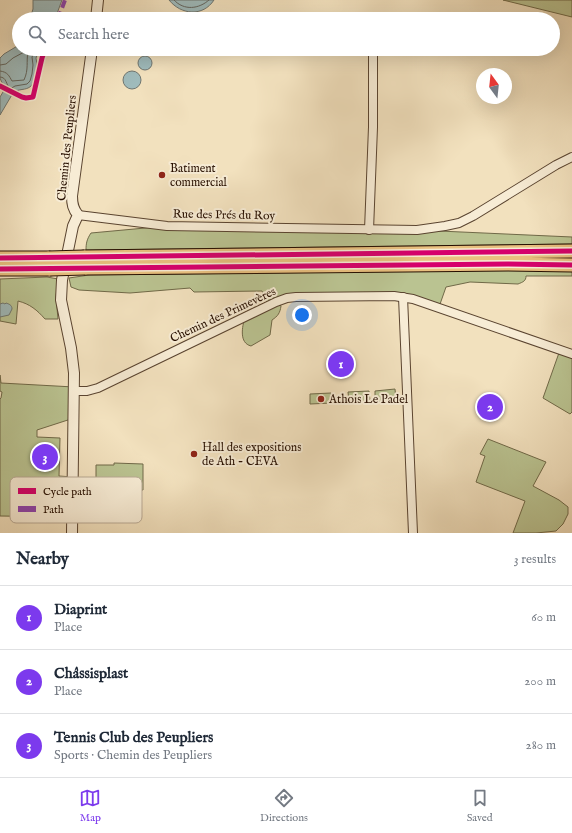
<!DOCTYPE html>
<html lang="en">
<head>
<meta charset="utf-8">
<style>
  body { margin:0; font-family:"IM FELL English",serif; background:#f2f2f3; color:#1f2937 }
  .compass { position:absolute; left:476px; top:68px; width:36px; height:36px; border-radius:50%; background:#fff; box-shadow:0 4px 16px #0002; rotate:345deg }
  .you { position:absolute; left:302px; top:315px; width:14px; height:14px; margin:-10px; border:3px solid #fff; border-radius:50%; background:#1a73e8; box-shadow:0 0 0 6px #1a73e833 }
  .badge { display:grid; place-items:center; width:26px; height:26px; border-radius:50%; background:#7c3aed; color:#fff; font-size:13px; font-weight:700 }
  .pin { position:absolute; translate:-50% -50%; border:2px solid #fff; box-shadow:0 1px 4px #0006 }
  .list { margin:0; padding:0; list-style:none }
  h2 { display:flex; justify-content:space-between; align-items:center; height:52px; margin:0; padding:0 16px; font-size:17px }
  h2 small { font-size:13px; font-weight:400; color:#747a83 }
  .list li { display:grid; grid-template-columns:26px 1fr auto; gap:12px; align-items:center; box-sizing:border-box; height:64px; padding:0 16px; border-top:1px solid #e0e1e3 }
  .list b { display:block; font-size:15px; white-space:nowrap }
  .list p { margin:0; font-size:13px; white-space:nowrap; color:#747a83 }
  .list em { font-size:13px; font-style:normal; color:#747a83 }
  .icon { flex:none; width:22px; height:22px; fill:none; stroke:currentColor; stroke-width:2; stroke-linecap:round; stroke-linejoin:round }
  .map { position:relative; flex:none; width:572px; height:533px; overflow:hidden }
  .search { position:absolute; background:#fff; box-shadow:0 4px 16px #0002; left:12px; right:12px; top:12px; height:44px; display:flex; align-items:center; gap:10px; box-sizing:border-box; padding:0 14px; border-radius:22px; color:#747a83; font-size:15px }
  .sheet { height:244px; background:#fff }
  nav { display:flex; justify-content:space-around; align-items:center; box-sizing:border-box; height:56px; border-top:1px solid #e0e1e3; background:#fff; font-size:11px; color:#747a83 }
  nav a { display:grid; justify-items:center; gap:2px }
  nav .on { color:#7c3aed }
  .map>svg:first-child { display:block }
</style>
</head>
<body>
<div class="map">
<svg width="572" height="533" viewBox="0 0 572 533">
  <rect width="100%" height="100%" fill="#f2e1be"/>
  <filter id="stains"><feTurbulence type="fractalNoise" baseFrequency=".005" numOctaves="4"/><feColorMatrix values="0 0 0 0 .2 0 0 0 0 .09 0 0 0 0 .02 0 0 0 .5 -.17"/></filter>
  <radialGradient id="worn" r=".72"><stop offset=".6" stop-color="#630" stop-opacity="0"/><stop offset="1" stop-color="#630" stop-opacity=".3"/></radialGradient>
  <g fill="#bac391" stroke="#706948">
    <path d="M503,0H572V17Z"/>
    <path d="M167,226L417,230L572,237V244L86,250C86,243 87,239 91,233Z"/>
    <path d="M524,270H572V276H526C526,281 523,282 518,284L470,282L446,287L439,307L413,299L306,296L279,303L281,306C280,313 278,316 272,320L270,335L251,346C239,343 242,327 245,317L268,306L262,291L194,292L190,288L130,293L79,290L71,287L69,278L89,275Z"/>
    <path d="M47,277L58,279L56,297L58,319H45C37,310 30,304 18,301L16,324L0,321V279Z"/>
    <path d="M560,350L572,354V412L570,414L543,398Z"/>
    <path d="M0,375L1,383L74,387V418L37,430V437L60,438L59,476L73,477L72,517L0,516V399L1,398L2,392L0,391Z"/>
    <path d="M395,389L396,400L375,402V391Z"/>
    <path d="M369,391L370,401L349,402L348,392Z"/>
    <path d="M331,393L332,403L310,404V394Z"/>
    <path d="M488,439L546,462L533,486L559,500L568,507V514L563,524L556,531L536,533H513L525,501L476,482L485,456L480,454Z"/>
    <path d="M114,463L143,464V490H125L122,487L96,486V465H114Z"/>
  </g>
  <g fill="#9fbbbc" stroke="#6f7671">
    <path d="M33,0H62L55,19H30L33,9Z"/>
    <path d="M169,0H214C203,17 181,15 169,0Z"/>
    <path d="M19,45V49H40C39,51 37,55 36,58C36,58 37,64 37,64C38,70 35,82 31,86C26,91 18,88 13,93L0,115V97L3,92L4,88L0,78V58L4,54Z"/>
    <circle cx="145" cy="63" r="7"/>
    <circle cx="132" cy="80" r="9"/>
    <path d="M3,303L5,304L6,303C9,304 12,305 12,309L9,315L0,317V304Z"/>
  </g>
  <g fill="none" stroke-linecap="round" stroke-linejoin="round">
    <g stroke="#63655e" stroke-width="1">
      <path d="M174,0C184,11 199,9 209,0"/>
      <path d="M0,65L6,64L13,58L26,51L28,52C26,62 29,69 24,80L12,81C9,76 8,72 0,71"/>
      <path d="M0,77C7,77 6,85 10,89L15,86L27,84L30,81L32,74L33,65L32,57L36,49"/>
    </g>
    <g stroke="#5a4430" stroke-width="10">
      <g id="minor">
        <path d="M78,215L167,226L417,230L445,226L459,223L473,216L556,165L572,157"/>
        <path d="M369,230L373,127V49"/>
        <path d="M403,297L413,533"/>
        <path d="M74,391H87L98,388L276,302L287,298L296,297L394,296L413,299L572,354"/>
      </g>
    </g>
    <g stroke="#5a4430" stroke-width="12">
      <g id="tertiary">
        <path d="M96,19L98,0"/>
        <path d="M72,533L74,373L71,348L61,300L62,280L73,226L78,215C73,209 72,204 72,196L92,49"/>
      </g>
    </g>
    <g stroke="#270f00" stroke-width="15">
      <g id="trunk">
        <path d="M84,257L572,251"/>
        <path d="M0,258H49"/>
        <path d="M85,268L508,264L572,265"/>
        <path d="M0,269H50"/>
      </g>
    </g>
    <use href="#minor" stroke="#f7ecd5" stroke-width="8"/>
    <use href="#tertiary" stroke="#f7ecd5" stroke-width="10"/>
    <use href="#trunk" stroke="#e9c07f" stroke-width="13"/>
    <g stroke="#270f00" stroke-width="15" stroke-linecap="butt">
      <g id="trunk-bridge">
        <path d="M49,258L84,257"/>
        <path d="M50,269L85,268"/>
      </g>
    </g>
    <use href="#trunk-bridge" stroke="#e9c07f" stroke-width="13"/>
    <path stroke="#8e44ad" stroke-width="4" stroke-dasharray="8 4" stroke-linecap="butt" d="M58,19L65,0"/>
    <g stroke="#f7ecd5" stroke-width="8">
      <g id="cycleway">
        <path d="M0,86L22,97L26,98L33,97L42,58L45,49"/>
        <path d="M0,258L572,251"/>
        <path d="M0,269L508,264L572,265"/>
      </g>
    </g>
    <use href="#cycleway" stroke="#d6006c" stroke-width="5"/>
  </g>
  <g fill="#8f2418" stroke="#f7ecd5" stroke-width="1.5">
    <circle cx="162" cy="175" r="4"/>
    <circle cx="321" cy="399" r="4"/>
    <circle cx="194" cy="454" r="4"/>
  </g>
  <g text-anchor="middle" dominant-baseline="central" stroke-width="4" stroke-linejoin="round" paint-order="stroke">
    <g font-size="12" fill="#270f00" stroke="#f7ecd5">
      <text transform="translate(67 148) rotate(-84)">Chemin des Peupliers</text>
      <text transform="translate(224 215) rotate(1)">Rue des Prés du Roy</text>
      <text transform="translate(223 315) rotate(-25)">Chemin des Primevères</text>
    </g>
    <g font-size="12" fill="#270f00" stroke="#f7ecd5" text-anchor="start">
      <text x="170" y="168">Batiment<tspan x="170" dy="14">commercial</tspan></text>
      <text x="329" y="399">Athois Le Padel</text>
      <text x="202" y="447">Hall des expositions<tspan x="202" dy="14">de Ath - CEVA</tspan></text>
    </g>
  </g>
  <rect x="10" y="477" width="132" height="46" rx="6" fill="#f7ecd5" stroke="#b9aa95" stroke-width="1"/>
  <rect x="18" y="488" width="18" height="6" fill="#d6006c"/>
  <rect x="18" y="506" width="18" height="6" fill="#8e44ad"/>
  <g font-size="11" fill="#270f00">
    <text x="43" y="495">Cycle path</text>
    <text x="43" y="513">Path</text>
  </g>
  <rect width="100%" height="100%" filter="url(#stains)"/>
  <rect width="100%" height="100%" fill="url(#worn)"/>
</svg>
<svg class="compass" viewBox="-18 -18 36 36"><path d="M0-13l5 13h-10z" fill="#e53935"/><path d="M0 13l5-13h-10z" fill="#747a83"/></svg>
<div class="you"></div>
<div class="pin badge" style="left:341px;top:364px">1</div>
<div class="pin badge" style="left:490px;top:407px">2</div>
<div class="pin badge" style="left:45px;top:457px">3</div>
<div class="search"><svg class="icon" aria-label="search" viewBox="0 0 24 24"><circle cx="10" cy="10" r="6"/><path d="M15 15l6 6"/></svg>Search here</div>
</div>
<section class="sheet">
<h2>Nearby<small>3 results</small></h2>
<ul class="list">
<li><span class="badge">1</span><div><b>Diaprint</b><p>Place</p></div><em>60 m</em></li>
<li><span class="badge">2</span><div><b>Châssisplast</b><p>Place</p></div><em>200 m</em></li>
<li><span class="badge">3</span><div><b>Tennis Club des Peupliers</b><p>Sports · Chemin des Peupliers</p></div><em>280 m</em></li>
</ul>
</section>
<nav>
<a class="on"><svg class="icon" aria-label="map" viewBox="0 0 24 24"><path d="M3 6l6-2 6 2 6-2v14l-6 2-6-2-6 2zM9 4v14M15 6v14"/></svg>Map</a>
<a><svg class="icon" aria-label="directions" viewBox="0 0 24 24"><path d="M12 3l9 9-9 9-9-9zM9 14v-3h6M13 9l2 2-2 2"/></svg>Directions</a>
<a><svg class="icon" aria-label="saved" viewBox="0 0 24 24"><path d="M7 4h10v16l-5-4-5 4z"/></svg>Saved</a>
</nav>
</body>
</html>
